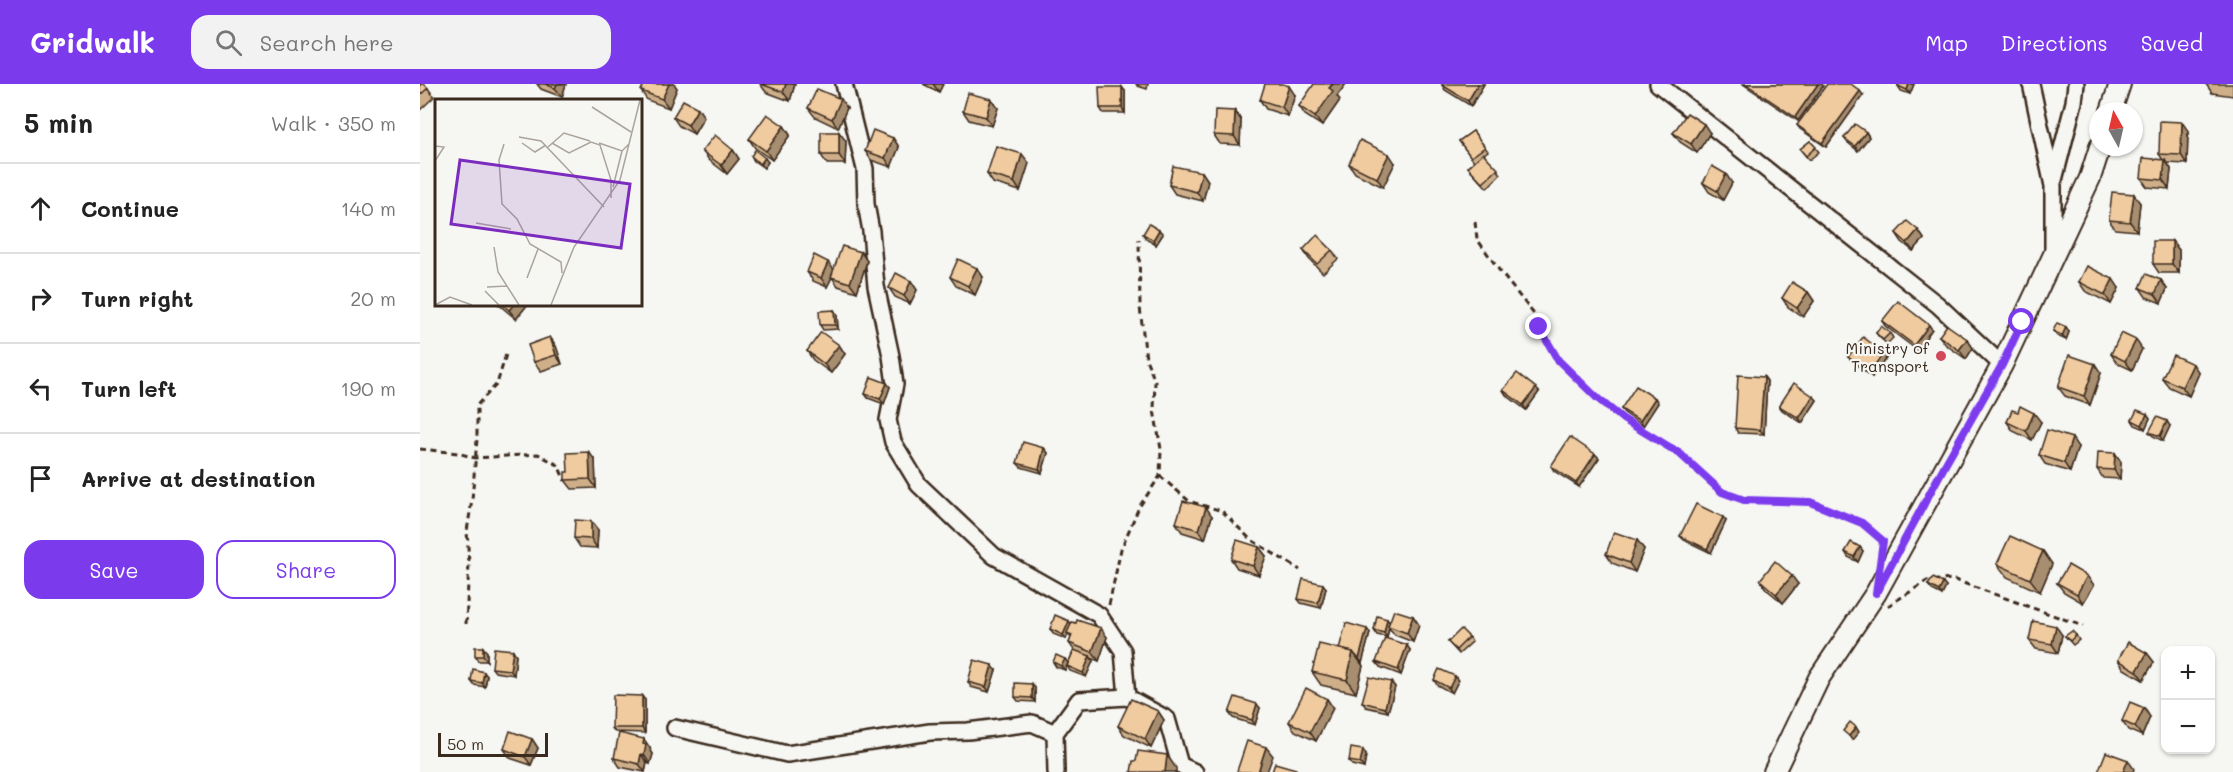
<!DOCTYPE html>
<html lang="en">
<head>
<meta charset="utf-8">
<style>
  body { margin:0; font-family:Mali,sans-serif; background:#f2f2f2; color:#222 }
  .controls { position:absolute; right:18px; bottom:18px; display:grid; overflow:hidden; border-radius:12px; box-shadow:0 2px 4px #0004 }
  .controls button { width:54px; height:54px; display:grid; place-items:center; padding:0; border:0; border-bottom:2px solid #e0e0e0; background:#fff; color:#222; font:30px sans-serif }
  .compass { position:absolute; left:1669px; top:18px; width:54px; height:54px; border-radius:50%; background:#fff; box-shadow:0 2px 4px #0004; rotate:352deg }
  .scale { position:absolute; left:18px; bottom:15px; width:110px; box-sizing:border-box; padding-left:6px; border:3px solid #3b2a1e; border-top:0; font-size:16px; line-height:21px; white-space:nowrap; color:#3b2a1e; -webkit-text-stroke:4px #f6f6f2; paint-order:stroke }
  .stop { position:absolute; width:18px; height:18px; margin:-14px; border:4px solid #7c3aed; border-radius:50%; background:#fff }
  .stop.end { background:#7c3aed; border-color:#fff; box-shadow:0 2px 6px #0008 }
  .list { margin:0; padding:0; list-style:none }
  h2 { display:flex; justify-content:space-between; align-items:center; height:78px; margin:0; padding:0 24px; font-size:26px }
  h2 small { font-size:20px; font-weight:400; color:#767676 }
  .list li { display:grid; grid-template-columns:39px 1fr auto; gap:18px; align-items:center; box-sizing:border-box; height:90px; padding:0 24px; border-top:2px solid #e0e0e0 }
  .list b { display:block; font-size:22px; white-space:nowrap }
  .list em { font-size:20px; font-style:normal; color:#767676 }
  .actions { display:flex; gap:12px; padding:18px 24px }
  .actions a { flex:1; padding:14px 0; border:2px solid #7c3aed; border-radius:18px; text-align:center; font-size:21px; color:#7c3aed }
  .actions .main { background:#7c3aed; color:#fff }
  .icon { flex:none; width:33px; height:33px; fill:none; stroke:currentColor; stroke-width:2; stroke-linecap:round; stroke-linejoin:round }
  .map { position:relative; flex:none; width:1813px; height:688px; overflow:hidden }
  header { display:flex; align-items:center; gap:36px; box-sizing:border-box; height:84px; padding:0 30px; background:#7c3aed; color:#fff }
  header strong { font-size:28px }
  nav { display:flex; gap:33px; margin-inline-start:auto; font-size:21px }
  .search { width:420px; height:54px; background:#f2f2f2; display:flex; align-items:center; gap:15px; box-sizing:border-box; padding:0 21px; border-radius:18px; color:#767676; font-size:22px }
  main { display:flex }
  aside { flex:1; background:#fff }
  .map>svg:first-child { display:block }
</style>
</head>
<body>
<header>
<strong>Gridwalk</strong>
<div class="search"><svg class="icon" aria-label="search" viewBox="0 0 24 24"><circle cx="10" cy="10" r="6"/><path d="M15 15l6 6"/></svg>Search here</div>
<nav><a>Map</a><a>Directions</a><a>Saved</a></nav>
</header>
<main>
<aside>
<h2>5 min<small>Walk · 350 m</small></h2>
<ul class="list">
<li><svg class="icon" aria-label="ahead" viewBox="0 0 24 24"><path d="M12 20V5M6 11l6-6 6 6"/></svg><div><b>Continue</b></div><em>140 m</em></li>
<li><svg class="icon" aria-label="right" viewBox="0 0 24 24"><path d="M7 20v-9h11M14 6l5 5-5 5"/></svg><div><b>Turn right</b></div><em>20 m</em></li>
<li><svg class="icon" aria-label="left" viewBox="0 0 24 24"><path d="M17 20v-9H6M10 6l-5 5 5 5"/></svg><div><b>Turn left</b></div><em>190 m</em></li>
<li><svg class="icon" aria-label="arrive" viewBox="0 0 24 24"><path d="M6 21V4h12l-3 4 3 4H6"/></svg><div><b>Arrive at destination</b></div></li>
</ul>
<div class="actions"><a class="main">Save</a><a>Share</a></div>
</aside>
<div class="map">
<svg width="1813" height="688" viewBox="0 0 1813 688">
  <rect width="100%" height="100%" fill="#f6f6f2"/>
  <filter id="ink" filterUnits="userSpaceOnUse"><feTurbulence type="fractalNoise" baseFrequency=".0167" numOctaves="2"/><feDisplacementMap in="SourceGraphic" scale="12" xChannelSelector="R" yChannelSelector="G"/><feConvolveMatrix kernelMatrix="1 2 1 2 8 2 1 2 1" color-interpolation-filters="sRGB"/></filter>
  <g filter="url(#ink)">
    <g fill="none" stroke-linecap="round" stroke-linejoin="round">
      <g stroke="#3b2a1e" stroke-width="20">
        <g id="minor">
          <path d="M424,0L445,85L446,120L451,147L456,202L471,272L475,300L468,336L473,358L499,401L574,472L679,531L703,567L707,613L747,635L760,681L775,688"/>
          <path d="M1238,0L1518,221L1582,281"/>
          <path d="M1611,0L1633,102V169"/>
          <path d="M1634,96L1654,18L1656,0"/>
          <path d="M255,644L367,670L510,648L548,647L612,639L635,649"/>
          <path d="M636,688L635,649L659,616L707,613"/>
        </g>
      </g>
      <g stroke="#3b2a1e" stroke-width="24">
        <g id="major">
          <path d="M1691,27L1700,0"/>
          <path d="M1354,688L1399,594L1456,509L1582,281L1670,94L1680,63"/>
        </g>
      </g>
      <g stroke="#3b2a1e" stroke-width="3" stroke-dasharray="6 4.5" stroke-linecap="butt">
        <path d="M1055,138L1057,155L1082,190L1113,229L1138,276L1177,314L1203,335L1259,369L1301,408L1324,415L1391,418L1442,439L1463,457L1462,462"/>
        <path d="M0,365L38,369L55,374L118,370L138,381L145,397"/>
        <path d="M740,392L769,417L802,427L830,455L880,486"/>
        <path d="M689,521L701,465L719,423L740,392L741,365L734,326L735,297L726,275L720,223L719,155"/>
        <path d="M1468,522L1507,497L1532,495L1663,542"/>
        <path d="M46,540L49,479L47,447L52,416L57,355V321L77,300L87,267"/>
      </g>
      <use href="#minor" stroke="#f6f6f2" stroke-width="15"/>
      <use href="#major" stroke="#f6f6f2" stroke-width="20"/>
    </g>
    <g fill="#ceaf8a" stroke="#3b2a1e" stroke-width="1.5">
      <path d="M0,0L8,4L14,13L0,26Z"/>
      <path d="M117,0H146L142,13L121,5Z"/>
      <path d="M224,0H254L257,4L249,24L227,16L221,7Z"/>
      <path d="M340,0H375L370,17L346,8Z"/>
      <path d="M503,0H523L519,8Z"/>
      <path d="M716,0H728L727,5L718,2Z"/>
      <path d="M1064,0L1051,22L1025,6L1022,1Z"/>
      <path d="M1323,0H1402L1403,2L1378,37Z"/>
      <path d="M1478,0H1494L1490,10L1481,7L1478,2Z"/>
      <path d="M1786,0H1813V12L1792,9Z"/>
      <path d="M705,7V29H683L680,24Z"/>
      <path d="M875,11L868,32L846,25L840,16Z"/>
      <path d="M1443,11L1406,63L1380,45L1377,41Z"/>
      <path d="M917,12L920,16L902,42L885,31L879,22Z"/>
      <path d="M571,15L578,24L572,42L549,36L543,27Z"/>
      <path d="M388,24H427L418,44L395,33Z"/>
      <path d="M815,27L821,36L820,61L800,60L794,51Z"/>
      <path d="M253,33H284L274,50L259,42Z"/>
      <path d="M364,42L370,51L352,76L335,64L329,55Z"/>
      <path d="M1053,47L1068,67L1064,70L1081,90L1067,104L1048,83L1054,77L1039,57Z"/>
      <path d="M1768,47L1767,80L1747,79L1751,85L1749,105L1727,103L1721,94L1743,76L1739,70Z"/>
      <path d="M1446,48L1449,53L1438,67L1427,58L1424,54Z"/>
      <path d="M1253,49H1290L1277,69L1260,58Z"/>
      <path d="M473,54L479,63L471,83L451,76L445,67Z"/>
      <path d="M426,57L425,80H407L401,71Z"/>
      <path d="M1390,57L1399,68L1389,76L1380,65Z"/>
      <path d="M313,66L319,75L307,90L289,76L282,67Z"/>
      <path d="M331,72L348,78L344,84L334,77Z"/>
      <path d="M609,79L600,107L573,99L567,90Z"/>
      <path d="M975,79L963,103L935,89L929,80Z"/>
      <path d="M782,88L788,97L783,117L755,110L749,101Z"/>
      <path d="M1283,99H1312L1303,116L1289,108Z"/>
      <path d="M1720,119L1717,147L1695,145L1689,136Z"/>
      <path d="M739,146L743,150L736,161L726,155L723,150Z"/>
      <path d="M1498,146L1504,155L1493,167L1482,158L1476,149Z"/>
      <path d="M1752,157L1759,166V189H1739L1733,180Z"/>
      <path d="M883,166H912L918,175L903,189L889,175Z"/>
      <path d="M441,168L447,177L437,208L418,202L412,193L407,203L393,197L387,188L414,186Z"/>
      <path d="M557,184L563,193L555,211L536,202L530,193Z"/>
      <path d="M1741,196L1747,205L1741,219L1726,213L1720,204Z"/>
      <path d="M491,197L497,206L490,220L475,213L469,204Z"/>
      <path d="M1659,198L1699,204L1691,220L1665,207Z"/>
      <path d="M1388,208L1394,217L1383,233L1368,223L1362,214Z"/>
      <path d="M78,220H108L96,235Z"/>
      <path d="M414,226L417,231L418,245L403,246L400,241Z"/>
      <path d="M1462,237L1512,245L1497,266L1465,242Z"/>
      <path d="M1646,243L1649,248L1646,256L1637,252L1633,247Z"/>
      <path d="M1456,249H1470L1473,254L1467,260L1459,253Z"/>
      <path d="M1519,252L1547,255L1553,264L1546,275L1526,261Z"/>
      <path d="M130,253L136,262L142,280L121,287L114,278Z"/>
      <path d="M419,261L425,270L411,289L393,276L387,267Z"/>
      <path d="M1722,265L1712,286L1697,279L1691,270Z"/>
      <path d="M1428,273H1467L1452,293L1432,277Z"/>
      <path d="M1681,289L1670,321L1645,312L1638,303Z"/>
      <path d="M1779,289L1769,312L1749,303L1742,294Z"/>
      <path d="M1344,293L1347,297L1344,350L1318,349L1315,344Z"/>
      <path d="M470,303L464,320L448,314L445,310Z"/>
      <path d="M1083,306L1119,308L1106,326L1086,311Z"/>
      <path d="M1393,312L1397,316L1382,339L1362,326L1359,322Z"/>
      <path d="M1235,314L1238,319L1223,342L1204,329L1201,325Z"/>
      <path d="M1727,330L1730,334L1725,345L1715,341L1712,336Z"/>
      <path d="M1587,338H1621L1612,356L1593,347Z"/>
      <path d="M1750,342L1743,357L1733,352L1729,348Z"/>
      <path d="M1658,363L1650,388L1625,380L1619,371Z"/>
      <path d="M624,364L628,369L622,389L601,383L597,379Z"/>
      <path d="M1695,369L1701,378L1700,395L1683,394L1677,385Z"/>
      <path d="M1175,370L1179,374L1159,403L1134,387L1131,382Z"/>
      <path d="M175,376L176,404L152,405L145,396L148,388Z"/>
      <path d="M792,432L785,455L762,448L756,439Z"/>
      <path d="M1306,437L1291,469L1264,456L1260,452Z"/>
      <path d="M178,446L177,464L160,463L154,454Z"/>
      <path d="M1217,456L1224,465L1215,488L1192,479L1186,470Z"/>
      <path d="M839,463L846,472L839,491L817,484L811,475Z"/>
      <path d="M1440,463L1443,467L1438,478L1428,473L1425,468Z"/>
      <path d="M1623,467L1632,480L1620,508L1587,493L1577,480Z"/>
      <path d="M1340,496L1378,500L1363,519L1346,505Z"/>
      <path d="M1637,499L1674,501L1663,519L1644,508Z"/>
      <path d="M1508,501L1526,503L1522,511L1512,506Z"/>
      <path d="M906,504L901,524L881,519L878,515Z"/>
      <path d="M993,532L999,541L993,558L975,551L969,544L967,553L957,551L954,546L970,539Z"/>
      <path d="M651,540L687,553L679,577L671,574L673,577L666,593L650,587L647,582L654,566L649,559L651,554L648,550L646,555L633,550L630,545Z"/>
      <path d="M950,549L942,579H941L943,582L936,609L901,601L892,588L919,565Z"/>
      <path d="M1642,551L1638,569L1616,565L1609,556Z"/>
      <path d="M1656,551L1659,556L1653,561L1645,552Z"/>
      <path d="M1049,553L1052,558L1039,570L1028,558Z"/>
      <path d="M990,566L981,591L960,583L956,578Z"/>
      <path d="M67,568V577H58L55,572Z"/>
      <path d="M1727,569L1734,578L1723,596L1704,585L1698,576Z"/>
      <path d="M96,571L94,591L75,588L72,584Z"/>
      <path d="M645,575L648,579L645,586L636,583L633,578Z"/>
      <path d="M576,586L569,608L551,603L548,598Z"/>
      <path d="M67,592L65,603L54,601L51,597Z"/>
      <path d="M1035,592L1038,597L1032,609L1017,601L1014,596Z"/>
      <path d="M971,598L975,603L968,628L946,623L942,618Z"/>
      <path d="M615,604V618L598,617L595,613Z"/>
      <path d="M907,615L913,624L896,657L875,647L869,638Z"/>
      <path d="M225,616V649L195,648L192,644Z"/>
      <path d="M840,624L835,641L813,634L809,629Z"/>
      <path d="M1724,624L1730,633L1722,652L1708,646L1702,637Z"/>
      <path d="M738,627L744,636L731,664L704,651L698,642Z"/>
      <path d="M112,655L118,664L111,681L90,674L84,665Z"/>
      <path d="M230,664V665L233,670L230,680L227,679L225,688L200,683L194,674Z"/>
      <path d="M946,671L944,684L932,681L929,677Z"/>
    </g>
    <g fill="#a88e70" stroke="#3b2a1e" stroke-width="1.5">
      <path d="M137,0H146L142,13L135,4Z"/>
      <path d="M249,0H254L257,4L249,24L242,15Z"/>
      <path d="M366,0H375L370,17L363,8Z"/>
      <path d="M513,0H523L519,8Z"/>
      <path d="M913,0H926L917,12L920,16L902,42L895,33L909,4Z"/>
      <path d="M1058,0H1064L1051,22L1048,17Z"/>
      <path d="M1398,0H1402L1403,2L1378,37L1375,33Z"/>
      <path d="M1489,0H1494L1490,10L1487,6Z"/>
      <path d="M869,2L875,11L868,32L862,23Z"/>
      <path d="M702,3L705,7V29L702,24Z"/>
      <path d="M1440,7L1443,11L1406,63L1402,59Z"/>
      <path d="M421,15L427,24L418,44L412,35Z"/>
      <path d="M571,15L578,24L572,42L566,33Z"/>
      <path d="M278,24L284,33L274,50L268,41Z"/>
      <path d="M815,27L821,36L820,61L814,52Z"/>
      <path d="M1762,38L1768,47L1767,80L1761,71Z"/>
      <path d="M1284,40L1290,49L1277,69L1271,60Z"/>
      <path d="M364,42L370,51L352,76L346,67Z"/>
      <path d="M419,48L426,57L425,80L419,71Z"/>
      <path d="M1446,48L1449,53L1438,67L1435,62Z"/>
      <path d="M473,54L479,63L471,83L465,74Z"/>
      <path d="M313,66L319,75L307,90L301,81Z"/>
      <path d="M602,70L609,79L600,107L594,98Z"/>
      <path d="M969,70L975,79L963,103L957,94Z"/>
      <path d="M345,74L348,78L344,84L340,80Z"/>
      <path d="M1745,76L1751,85L1749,105L1743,96Z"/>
      <path d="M782,88L788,97L783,117L777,108Z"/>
      <path d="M1306,90L1312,99L1303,116L1297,107Z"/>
      <path d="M1714,110L1720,119L1717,147L1710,138Z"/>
      <path d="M739,146L743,150L736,161L733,156Z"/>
      <path d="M1498,146L1504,155L1493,167L1487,159Z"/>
      <path d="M1752,157L1759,166V189L1752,180Z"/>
      <path d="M441,168L447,177L437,208L430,199Z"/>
      <path d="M408,178L415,187L407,203L401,194Z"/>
      <path d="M557,184L563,193L555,211L548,202Z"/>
      <path d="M1693,195L1699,204L1691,220L1685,211Z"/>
      <path d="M1741,196L1747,205L1741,219L1735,210Z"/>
      <path d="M491,197L497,206L490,220L484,212Z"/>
      <path d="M1388,208L1394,217L1383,233L1377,224Z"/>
      <path d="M94,220H108L96,235L89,226Z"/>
      <path d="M414,226L417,231L418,245L415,241Z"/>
      <path d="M1509,241L1512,245L1497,266L1494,261Z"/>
      <path d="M1646,243L1649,248L1646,256L1642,252Z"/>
      <path d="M130,253L136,262L142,280L136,271Z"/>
      <path d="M1547,255L1553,264L1546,275L1539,266Z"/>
      <path d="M1716,256L1722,265L1712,286L1705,277Z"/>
      <path d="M419,261L425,270L411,289L404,280Z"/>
      <path d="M1464,269L1467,273L1452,293L1449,288Z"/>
      <path d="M1675,280L1681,289L1670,321L1664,312Z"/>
      <path d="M1773,280L1779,289L1769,312L1762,303Z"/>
      <path d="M1344,293L1347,297L1344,350L1340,346Z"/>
      <path d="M467,299L470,303L464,320L460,315Z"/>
      <path d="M1116,304L1119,308L1106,326L1103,321Z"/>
      <path d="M1393,312L1397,316L1382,339L1379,334Z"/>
      <path d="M1235,314L1238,319L1223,342L1220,337Z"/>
      <path d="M1614,329L1621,338L1612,356L1606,347Z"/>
      <path d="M1727,330L1730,334L1725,345L1722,341Z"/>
      <path d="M1747,337L1750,342L1743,357L1740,352Z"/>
      <path d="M1652,354L1658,363L1650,388L1644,379Z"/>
      <path d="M624,364L628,369L622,389L619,385Z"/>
      <path d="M169,368L175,376L176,404L170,395Z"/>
      <path d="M1695,369L1701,378L1700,395L1694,386Z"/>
      <path d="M1175,370L1179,374L1159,403L1156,399Z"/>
      <path d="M786,423L792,432L785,455L779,446Z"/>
      <path d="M1303,433L1306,437L1291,469L1287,465Z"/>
      <path d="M171,437L178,446L177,464L171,455Z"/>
      <path d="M1217,456L1224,465L1215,488L1209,479Z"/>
      <path d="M839,463L846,472L839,491L833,482Z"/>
      <path d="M1440,463L1443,467L1438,478L1434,473Z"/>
      <path d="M1623,467L1632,480L1620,508L1610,495Z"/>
      <path d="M1372,492L1378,500L1363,519L1356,510Z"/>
      <path d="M1667,492L1674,501L1663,519L1657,510Z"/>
      <path d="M1523,499L1526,503L1522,511L1519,507Z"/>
      <path d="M903,500L906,504L901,524L898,519Z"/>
      <path d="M993,532L999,541L993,558L987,549Z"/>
      <path d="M967,535L970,539L967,553L964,549Z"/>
      <path d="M649,537L652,541L646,555L643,551Z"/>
      <path d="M1636,542L1642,551L1638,569L1632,560Z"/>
      <path d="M681,544L687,553L679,577L672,568Z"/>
      <path d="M947,545L950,549L942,579L939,575Z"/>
      <path d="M987,561L990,566L981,591L978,586Z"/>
      <path d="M63,563L67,568V577L63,572Z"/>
      <path d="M93,566L96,571L94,591L90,586Z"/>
      <path d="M933,568L943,582L936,609L927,596Z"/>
      <path d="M1727,569L1734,578L1723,596L1717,587Z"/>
      <path d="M670,572L673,577L666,593L663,589Z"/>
      <path d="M645,575L648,579L645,586L641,582Z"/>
      <path d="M572,581L576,586L569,608L566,603Z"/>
      <path d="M64,588L67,592L65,603L62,599Z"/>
      <path d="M1035,592L1038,597L1032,609L1029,604Z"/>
      <path d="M971,598L975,603L968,628L965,624Z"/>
      <path d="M612,600L615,604V618L612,614Z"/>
      <path d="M222,612L225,616V649L222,644Z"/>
      <path d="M907,615L913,624L896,657L890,648Z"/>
      <path d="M837,620L840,624L835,641L832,636Z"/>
      <path d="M1724,624L1730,633L1722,652L1715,643Z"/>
      <path d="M738,627L744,636L731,664L725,655Z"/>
      <path d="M1436,643L1439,648L1432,656L1429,652Z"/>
      <path d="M112,655L118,664L111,681L105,673Z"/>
      <path d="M224,655L230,664V665L233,670L230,680L224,671L223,660Z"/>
      <path d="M846,663L853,672L847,688H838Z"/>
      <path d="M943,666L946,671L944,684L940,679Z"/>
      <path d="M221,670L227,679L225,688L219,680Z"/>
      <path d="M747,671L756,684V688H745Z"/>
      <path d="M1708,676L1714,685L1713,688H1703Z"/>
    </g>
    <g fill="#f0cba0" stroke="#3b2a1e" stroke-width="1.5">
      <path d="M0,0H4L8,4L0,11Z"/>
      <path d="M125,0H137L135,4Z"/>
      <path d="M224,0H249L242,15L221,7Z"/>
      <path d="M341,0H366L363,8Z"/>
      <path d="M845,0H863L869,2L862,23L840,16Z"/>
      <path d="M894,0H913L909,4L913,7L895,33L879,22Z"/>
      <path d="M1022,0H1058L1048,17L1022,1Z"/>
      <path d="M1326,0H1398L1375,33Z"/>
      <path d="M1407,0H1431L1440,7L1402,59L1377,41Z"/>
      <path d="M1478,0H1489L1487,6L1478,2Z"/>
      <path d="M679,3H702V24H680Z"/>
      <path d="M397,5L421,15L412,35L388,24Z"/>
      <path d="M548,9L571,15L566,33L543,27Z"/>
      <path d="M263,16L278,24L268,41L253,33Z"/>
      <path d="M795,26L815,27L814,52L794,51Z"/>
      <path d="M1267,29L1284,40L1271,60L1253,49Z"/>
      <path d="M347,30L364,42L346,67L329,55Z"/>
      <path d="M1740,37L1762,38L1761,71L1739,70Z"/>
      <path d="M1435,40L1446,48L1435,62L1424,54Z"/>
      <path d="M453,46L473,54L465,74L445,67Z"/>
      <path d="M1053,47L1065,63L1051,73L1039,57Z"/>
      <rect x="401" y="48" width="18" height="23"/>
      <path d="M295,51L313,66L301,81L282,67Z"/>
      <path d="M940,56L969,70L957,94L929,80Z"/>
      <path d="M1390,57L1396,63L1386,72L1380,65Z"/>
      <path d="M576,62L602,70L594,98L567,90Z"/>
      <path d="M335,66L345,74L340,80L331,72Z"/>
      <path d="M1063,69L1078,85L1063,99L1048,83Z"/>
      <path d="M1723,74L1745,76L1743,96L1721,94Z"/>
      <path d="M753,82L782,88L777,108L749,101Z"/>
      <path d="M1292,82L1306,90L1297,107L1283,99Z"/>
      <path d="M1692,108L1714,110L1710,138L1689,136Z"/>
      <path d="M1487,137L1498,146L1487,159L1476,149Z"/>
      <path d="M729,140L739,146L733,156L723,150Z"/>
      <path d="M897,151L912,166L897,180L883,166Z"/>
      <rect x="1733" y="157" width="19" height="23"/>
      <path d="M422,162L441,168L430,199L411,193Z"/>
      <path d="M394,171L408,178L401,194L387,188Z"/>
      <path d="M538,175L557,184L548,202L530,193Z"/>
      <path d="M1667,182L1693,195L1685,211L1659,198Z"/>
      <path d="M476,189L491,197L484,212L469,204Z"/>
      <path d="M1726,190L1741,196L1735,210L1720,204Z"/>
      <path d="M1372,198L1388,208L1377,224L1362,214Z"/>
      <path d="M1478,217L1509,241L1494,261L1462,237Z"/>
      <path d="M82,220H94L89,226Z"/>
      <path d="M414,226L415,241H400L399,227Z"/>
      <path d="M1637,239L1646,243L1642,252L1633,247Z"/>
      <path d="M1527,241L1547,255L1539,266L1519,252Z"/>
      <path d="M1461,242L1470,249L1463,256L1456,249Z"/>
      <path d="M401,248L419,261L404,280L387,267Z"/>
      <path d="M1701,249L1716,256L1705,277L1691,270Z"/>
      <path d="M130,253L136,271L114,278L108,261Z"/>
      <path d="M1443,253L1464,269L1449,288L1428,273Z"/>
      <path d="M1649,271L1675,280L1664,312L1638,303Z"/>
      <path d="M1753,271L1773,280L1762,303L1742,294Z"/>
      <path d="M1097,289L1116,304L1103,321L1083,306Z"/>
      <path d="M1318,291L1344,293L1340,346L1315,344Z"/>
      <path d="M451,293L467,299L460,315L445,310Z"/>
      <path d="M1374,299L1393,312L1379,334L1359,322Z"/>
      <path d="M1216,302L1235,314L1220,337L1201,325Z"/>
      <path d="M1600,322L1614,329L1606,347L1587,338L1592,326L1598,328Z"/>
      <path d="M1717,326L1727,330L1722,341L1712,336Z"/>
      <path d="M1737,333L1747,337L1740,352L1729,348Z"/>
      <path d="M1627,346L1652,354L1644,379L1619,371Z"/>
      <path d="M1150,353L1175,370L1156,399L1131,382Z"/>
      <path d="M603,358L624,364L619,385L597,379Z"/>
      <path d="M169,368L170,395L145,396V388H148L147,369Z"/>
      <path d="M1678,368L1695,369L1694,386L1677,385Z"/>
      <path d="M763,417L786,423L779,446L756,439Z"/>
      <path d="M1276,420L1303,433L1287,465L1260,452Z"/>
      <path d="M155,436L171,437V455L154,454Z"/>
      <path d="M1194,448L1217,456L1209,479L1186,470Z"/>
      <path d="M1590,452L1623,467L1610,495L1577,480Z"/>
      <path d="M817,456L839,463L833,482L811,475Z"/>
      <path d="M1431,458L1440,463L1434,473L1425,468Z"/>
      <path d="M1355,477L1372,492L1356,510L1340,496Z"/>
      <path d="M1648,481L1667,492L1657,510L1637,499Z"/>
      <path d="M1513,494L1523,499L1519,507L1508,501Z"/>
      <path d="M883,495L903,500L898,519L878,515Z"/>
      <path d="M974,526L993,532L987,549L968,542Z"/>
      <path d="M635,531L649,537L643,551L630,545Z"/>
      <path d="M957,532L967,535L964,549L954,546Z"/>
      <path d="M657,536L681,544L672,568L649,559L652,551L647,549L652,538L656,539Z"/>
      <path d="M1613,537L1636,542L1632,560L1609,556Z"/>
      <path d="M926,539L947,545L939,575L938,574L933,568L919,565Z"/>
      <path d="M1041,545L1049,553L1036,566L1028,558Z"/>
      <path d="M1652,547L1656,551L1650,557L1645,552Z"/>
      <path d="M965,554L987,561L978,586L956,578Z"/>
      <path d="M1708,558L1727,569L1717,587L1698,576Z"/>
      <path d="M899,560L933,568L927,596L892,588Z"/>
      <rect x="55" y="563" width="8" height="9"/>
      <path d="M74,564L93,566L90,586L72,584Z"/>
      <path d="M654,566L670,572L663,589L647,582Z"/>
      <path d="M636,571L645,575L641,582L633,578Z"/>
      <path d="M554,576L572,581L566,603L548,598Z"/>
      <path d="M53,585L64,588L62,599L51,597Z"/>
      <path d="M1019,585L1035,592L1029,604L1014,596Z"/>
      <path d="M949,593L971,598L965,624L942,618Z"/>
      <path d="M595,599L612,600V614L595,613Z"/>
      <path d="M886,604L907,615L890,648L869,638Z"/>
      <path d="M193,611L222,612V644H192Z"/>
      <path d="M815,613L837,620L832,636L809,629Z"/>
      <path d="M711,615L738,627L725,655L698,642Z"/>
      <path d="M1710,618L1724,624L1715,643L1702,637Z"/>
      <path d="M1430,638L1436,643L1429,652L1423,647Z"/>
      <path d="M90,647L112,655L105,673L84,665Z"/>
      <path d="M199,649L224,655L223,660L226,661L224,671L221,670L219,680L194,674Z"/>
      <path d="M827,657L846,663L838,688H821L817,687Z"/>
      <path d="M931,664L943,666L940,679L929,677Z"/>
      <path d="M718,667L747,671L745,688H711L713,677H716Z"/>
      <path d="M1686,668L1708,676L1703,688H1678Z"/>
      <path d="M855,679L876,685L875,688H852Z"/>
    </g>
  </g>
  <g fill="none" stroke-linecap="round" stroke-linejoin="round" filter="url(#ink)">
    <path stroke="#7c3aed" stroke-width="8" d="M1119,243L1138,276L1177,314L1203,335L1259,369L1302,408L1324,416L1390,418L1442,439L1463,457L1456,509L1525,381L1582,281L1602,238"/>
  </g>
  <circle fill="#d1495b" stroke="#f6f6f2" stroke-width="2" cx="1521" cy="272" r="6"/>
  <g text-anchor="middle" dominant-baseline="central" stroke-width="4.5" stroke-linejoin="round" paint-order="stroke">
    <g font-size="16" fill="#3b2a1e" stroke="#f6f6f2" text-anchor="end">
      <text x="1509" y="263">Ministry of<tspan x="1509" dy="18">Transport</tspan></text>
    </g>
  </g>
  <g transform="translate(15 15)">
    <rect width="207" height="207" fill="#f6f6f2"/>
    <path fill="none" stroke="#aba49d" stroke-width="1.5" d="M157,8L196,33M84,38L106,42L169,108M87,44L100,53L111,46M117,44L134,54L156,43L165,46L176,81V99M164,44L187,52L194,45M69,45L64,61L67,105L82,120L95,145L126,163L127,174M0,47L9,48L0,62M113,48L129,34L155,42M178,88L187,52M41,124L76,130M59,148L63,173L84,206M92,179L103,150M52,188L72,187M50,192L64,206M0,206L15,198L37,206M116,206L139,148L185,81L205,1"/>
    <path fill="#7b2cbf" fill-opacity="0.15" stroke="#7b2cbf" stroke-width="3" d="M25,61L195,85L186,149L16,125Z"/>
    <rect width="207" height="207" fill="none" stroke="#3b2a1e" stroke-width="3"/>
  </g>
</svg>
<div class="controls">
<button>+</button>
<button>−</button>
</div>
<svg class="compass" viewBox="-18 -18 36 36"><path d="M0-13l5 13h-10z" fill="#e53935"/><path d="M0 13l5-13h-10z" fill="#767676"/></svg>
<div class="scale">50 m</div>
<div class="stop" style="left:1602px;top:238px"></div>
<div class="stop end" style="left:1119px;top:243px"></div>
</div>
</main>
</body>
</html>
